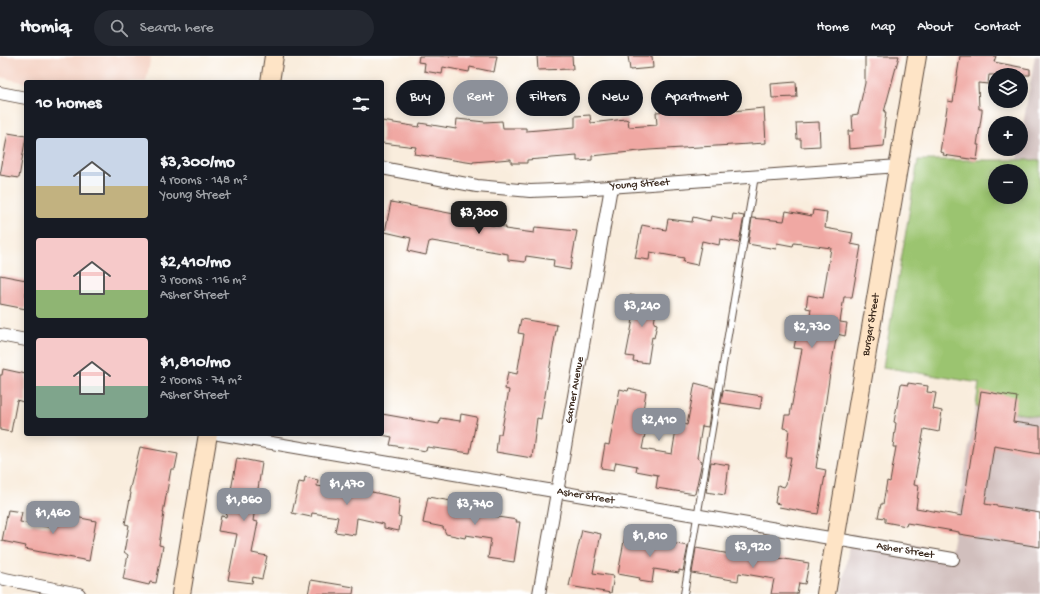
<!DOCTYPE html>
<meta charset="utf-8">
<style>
:root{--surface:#171b24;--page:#242831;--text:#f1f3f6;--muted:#9ea1a6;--line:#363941;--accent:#8c9099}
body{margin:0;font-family:"Gochi Hand",sans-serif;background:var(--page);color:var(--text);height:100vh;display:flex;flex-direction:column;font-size:15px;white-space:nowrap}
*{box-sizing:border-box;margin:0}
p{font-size:13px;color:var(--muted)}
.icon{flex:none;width:22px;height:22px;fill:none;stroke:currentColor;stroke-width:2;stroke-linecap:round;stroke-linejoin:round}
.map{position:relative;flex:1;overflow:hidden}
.panel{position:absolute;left:24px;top:24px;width:360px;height:356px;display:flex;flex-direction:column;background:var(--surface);border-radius:4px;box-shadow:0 2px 10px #0003}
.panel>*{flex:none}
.banner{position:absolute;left:396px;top:24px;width:380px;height:36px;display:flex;gap:8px}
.buttons{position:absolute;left:988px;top:12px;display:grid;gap:8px}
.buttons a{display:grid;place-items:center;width:40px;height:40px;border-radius:50%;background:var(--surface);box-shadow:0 2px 10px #0003;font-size:20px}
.price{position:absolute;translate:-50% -34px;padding:0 9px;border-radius:8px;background:var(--accent);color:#fff;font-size:13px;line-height:26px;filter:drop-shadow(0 1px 2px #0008)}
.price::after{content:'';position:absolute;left:50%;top:24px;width:12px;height:9px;margin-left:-6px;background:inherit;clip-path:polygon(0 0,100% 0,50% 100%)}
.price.on{background:#222;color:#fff}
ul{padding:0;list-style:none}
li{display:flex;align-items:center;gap:12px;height:100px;padding:0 12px}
li span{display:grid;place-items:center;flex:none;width:112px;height:80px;border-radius:4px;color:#555}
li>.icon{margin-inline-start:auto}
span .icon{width:48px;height:48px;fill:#fffc;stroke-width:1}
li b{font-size:17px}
h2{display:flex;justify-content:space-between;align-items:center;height:48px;padding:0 12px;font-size:17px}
.tag{padding:0 14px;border-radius:18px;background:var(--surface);box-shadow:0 2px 10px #0003;font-size:14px;line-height:36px}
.tag.on{background:var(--accent);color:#fff}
header{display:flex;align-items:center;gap:24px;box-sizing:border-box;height:56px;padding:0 20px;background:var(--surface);border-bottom:1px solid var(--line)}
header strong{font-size:19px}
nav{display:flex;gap:22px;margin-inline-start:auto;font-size:14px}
.search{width:280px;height:36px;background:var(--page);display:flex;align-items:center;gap:10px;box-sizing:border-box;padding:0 14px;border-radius:22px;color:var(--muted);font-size:15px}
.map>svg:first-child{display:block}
.built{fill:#f5d2c3}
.industrial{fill:#d1bfbd}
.green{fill:#9bc470;stroke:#6b7747;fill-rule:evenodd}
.building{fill:#f0a8a3}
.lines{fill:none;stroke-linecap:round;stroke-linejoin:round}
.lane-casing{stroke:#58473b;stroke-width:8}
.street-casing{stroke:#58473b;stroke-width:14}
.secondary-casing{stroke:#58473b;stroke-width:20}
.lane{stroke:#fff;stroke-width:6}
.street{stroke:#fff;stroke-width:12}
.secondary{stroke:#fee4c6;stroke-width:18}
.labels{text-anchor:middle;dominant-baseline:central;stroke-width:3.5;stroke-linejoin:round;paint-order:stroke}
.street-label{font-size:11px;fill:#3b2a1e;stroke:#fff}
</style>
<header>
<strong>Homiq</strong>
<div class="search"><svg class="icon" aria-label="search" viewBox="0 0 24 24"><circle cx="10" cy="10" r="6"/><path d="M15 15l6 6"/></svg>Search here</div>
<nav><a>Home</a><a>Map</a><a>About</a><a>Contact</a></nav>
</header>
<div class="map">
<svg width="1040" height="538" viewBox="0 0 1040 538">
<rect width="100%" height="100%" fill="#fff"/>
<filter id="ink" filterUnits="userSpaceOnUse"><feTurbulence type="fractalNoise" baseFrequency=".025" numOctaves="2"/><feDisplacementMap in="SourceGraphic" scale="8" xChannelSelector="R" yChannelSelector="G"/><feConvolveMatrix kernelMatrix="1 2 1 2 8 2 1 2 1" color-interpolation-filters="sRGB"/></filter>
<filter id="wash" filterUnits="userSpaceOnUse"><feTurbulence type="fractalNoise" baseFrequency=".012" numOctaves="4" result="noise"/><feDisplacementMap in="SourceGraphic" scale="16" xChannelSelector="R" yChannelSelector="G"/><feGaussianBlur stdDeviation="0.9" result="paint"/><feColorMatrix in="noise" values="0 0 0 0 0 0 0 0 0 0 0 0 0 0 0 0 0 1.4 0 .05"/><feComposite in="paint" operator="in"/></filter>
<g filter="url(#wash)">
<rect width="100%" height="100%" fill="#f9eddd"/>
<polygon class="built" points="0,0 151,0 146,26 26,27 0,21"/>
<g class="industrial">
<polygon points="1035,0 1040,0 1040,104 1017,104 1019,93 1021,93 1021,80"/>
<polygon points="976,350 1040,361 1040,538 841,538 851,478 951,495"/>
</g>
<path class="green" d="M918,104H1040V361L976,350L979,327L883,311ZM995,115H1021V141H995Z"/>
<g id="blocks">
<g class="building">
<polygon points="419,0 497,0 494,16 470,11 469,16 443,11 442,18 424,15 425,7 418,6"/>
<polygon points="537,0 572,0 573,13 538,14"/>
<polygon points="628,0 652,0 653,12 630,14"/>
<polygon points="865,0 899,0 884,56 886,56 884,72 886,72 884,90 849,93 848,75 853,75 852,59 858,58 865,27"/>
<polygon points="960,0 996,0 994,6 1030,13 1030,19 989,19 988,28 978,27 979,53 982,53 982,56 977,89 979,89 977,104 943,99 944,97 940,96 948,45 953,46"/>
<polygon points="796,26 797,41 772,42 771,28"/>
<polygon points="693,50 693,53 732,51 732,55 764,52 766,87 649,94 592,100 592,104 577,105 577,100 527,104 527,107 511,107 511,103 473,106 473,107 414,98 416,91 382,87 382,65 419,71 420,67 456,73 457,63 485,66 502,65 503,72 526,72 526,75 575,71 575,60 590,59 591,67 625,63 628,64 629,71 657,69 656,56 668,55 668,52"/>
<polygon points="819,66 820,90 801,91 801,83 797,83 796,67"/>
<polygon points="8,77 26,80 19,122 0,119"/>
<polygon points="391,146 491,165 490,169 506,171 505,173 534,177 535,171 577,175 570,214 553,211 554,204 526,200 525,206 508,204 508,198 432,185 429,186 426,199 408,195 411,182 385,176"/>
<polygon points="813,154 827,156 825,172 853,177 851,188 861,190 852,241 844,241 840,266 847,267 845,280 837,278 830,317 816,412 826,414 818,458 779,451 780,448 775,447 778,429 784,431 786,428 791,401 786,401 789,373 783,372 785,359 790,359 802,293 794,292 797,276 807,278 811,253 806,252 808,239 823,242 831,192 794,187 793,190 777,187 776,193 748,188 752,162 784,165 786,155 812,160"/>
<polygon points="733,158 744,160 739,187 720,183 719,189 702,185 697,209 683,206 684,202 650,196 649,204 635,202 642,169 666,174 668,163 692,166 693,161 710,165 711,160 732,164"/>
<polygon points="0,219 26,224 26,253 0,248"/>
<polygon points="630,239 658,244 654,267 657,268 654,282 652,281 648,307 633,305 634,301 626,300 635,253 628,252"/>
<polygon points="521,263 557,269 541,363 537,362 532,402 496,396 498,378 501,378 509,334 505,333 508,316 517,318 524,278 518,277"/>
<polygon points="3,313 26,318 26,347 17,344 11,376 0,374 0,319 2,319"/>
<polygon points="695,327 714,332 708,371 702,370 697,402 702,405 695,438 656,432 658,419 636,415 637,410 616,406 614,414 601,412 605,388 609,389 620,333 628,335 629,332 646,336 640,372 646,373 642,393 672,398 677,367 687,369"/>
<polygon points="908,327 928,330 927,336 936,337 933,353 942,355 939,376 924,373 914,429 919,430 916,452 962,460 981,335 1017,341 1013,366 1040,370 1040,398 994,390 985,448 1040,457 1040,491 959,478 959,476 907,467 906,470 885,466 885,462 878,461 881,448 883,448 887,425 890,426 896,391 893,391 896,367 894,366 901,328 908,329"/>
<polygon points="723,334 762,340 760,353 721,347"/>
<polygon points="382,358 439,368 440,362 460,365 461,358 477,361 470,397 427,391 426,395 390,389 392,381 382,379"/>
<polygon points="140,391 178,398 175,413 171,413 163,457 164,457 159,489 163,490 156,527 150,526 149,529 123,523 128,499 124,496 129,469 125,468 131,437 129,436"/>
<polygon points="237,402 262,407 253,465 258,466 252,497 267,500 262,523 253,521 252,527 228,524 237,478 218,475 221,460 226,461"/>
<polygon points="711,406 729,409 725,439 706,436"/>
<polygon points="305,421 318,424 317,430 343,434 344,430 400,442 398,460 401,461 399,475 384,472 384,468 357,462 355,479 335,476 338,461 312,457 311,461 292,457 299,426 304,427"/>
<polygon points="428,441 480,450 478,458 517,464 516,466 520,466 514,506 488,502 491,483 466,479 465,482 446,478 443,471 423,467"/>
<polygon points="8,454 22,456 20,466 50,471 53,455 70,458 70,460 96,465 89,505 25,493 26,490 2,485"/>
<polygon points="582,474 601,478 593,517 614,520 611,537 569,530"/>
<polygon points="625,479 688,490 683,515 679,514 679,517 654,513 652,527 639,525 640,522 618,518"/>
<polygon points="696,492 759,503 760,497 772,498 772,501 809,507 805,528 799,527 797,538 771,538 774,523 739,517 738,525 692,517"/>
<polygon points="311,524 354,531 353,538 308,538"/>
</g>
</g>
</g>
<g filter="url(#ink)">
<use href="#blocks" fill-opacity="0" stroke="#58473b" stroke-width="1"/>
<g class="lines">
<defs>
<polyline id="lane" points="684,538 755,120"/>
<g id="street">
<polyline points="0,37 26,42"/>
<path id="s1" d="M382,112L477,130L530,135L581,133L899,110"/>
<polyline points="0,279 26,284"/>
<path id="s2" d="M219,378L953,503"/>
<polyline points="0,522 79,538"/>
<path id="s3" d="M539,538L611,131"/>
</g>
<g id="secondary">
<polyline points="270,26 274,0"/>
<polyline points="181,538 208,378"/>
<path id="s4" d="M826,538L917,0"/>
</g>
</defs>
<use href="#lane" class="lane-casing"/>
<use href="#street" class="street-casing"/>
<use href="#secondary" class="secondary-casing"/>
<use href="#lane" class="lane"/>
<use href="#street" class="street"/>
<use href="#secondary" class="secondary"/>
</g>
</g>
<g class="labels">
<g class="street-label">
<text stroke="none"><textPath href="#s1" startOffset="260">Young Street</textPath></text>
<text stroke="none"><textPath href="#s4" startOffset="273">Burgar Street</textPath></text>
<text stroke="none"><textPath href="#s3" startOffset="207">Garner Avenue</textPath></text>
<text stroke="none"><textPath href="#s2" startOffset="372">Asher Street</textPath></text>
<text stroke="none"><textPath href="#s2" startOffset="696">Asher Street</textPath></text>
</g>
</g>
</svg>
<div class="buttons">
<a><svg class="icon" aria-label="layers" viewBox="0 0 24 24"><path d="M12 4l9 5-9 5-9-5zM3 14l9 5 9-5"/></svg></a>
<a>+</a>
<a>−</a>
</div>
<b class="price on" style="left:479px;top:179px">$3,300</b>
<b class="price" style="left:642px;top:272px">$3,240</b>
<b class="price" style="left:812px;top:293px">$2,730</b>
<b class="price" style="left:659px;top:386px">$2,410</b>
<b class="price" style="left:347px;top:450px">$1,470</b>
<b class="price" style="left:244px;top:466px">$1,860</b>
<b class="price" style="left:475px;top:470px">$3,740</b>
<b class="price" style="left:53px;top:479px">$1,460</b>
<b class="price" style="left:650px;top:502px">$1,810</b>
<b class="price" style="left:753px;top:513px">$3,920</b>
<div class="banner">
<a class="tag">Buy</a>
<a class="tag on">Rent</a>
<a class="tag">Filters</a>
<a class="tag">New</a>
<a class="tag">Apartment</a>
</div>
<section class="panel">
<h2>10 homes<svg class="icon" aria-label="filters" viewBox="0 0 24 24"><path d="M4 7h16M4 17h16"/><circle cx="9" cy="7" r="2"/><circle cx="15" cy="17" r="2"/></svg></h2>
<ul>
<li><span style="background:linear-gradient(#c9d6e8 60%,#c2b280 0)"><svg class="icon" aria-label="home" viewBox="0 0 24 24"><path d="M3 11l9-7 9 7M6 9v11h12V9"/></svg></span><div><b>$3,300/mo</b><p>4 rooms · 148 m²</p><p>Young Street</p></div></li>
<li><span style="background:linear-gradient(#f6c9c9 65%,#8fb573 0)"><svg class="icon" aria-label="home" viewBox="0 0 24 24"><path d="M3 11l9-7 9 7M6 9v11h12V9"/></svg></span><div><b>$2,410/mo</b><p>3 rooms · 116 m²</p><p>Asher Street</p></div></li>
<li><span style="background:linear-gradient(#f6c9c9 60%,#7fa58c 0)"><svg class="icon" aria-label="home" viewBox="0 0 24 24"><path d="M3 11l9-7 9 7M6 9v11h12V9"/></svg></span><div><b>$1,810/mo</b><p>2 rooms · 74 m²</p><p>Asher Street</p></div></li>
</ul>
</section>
</div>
